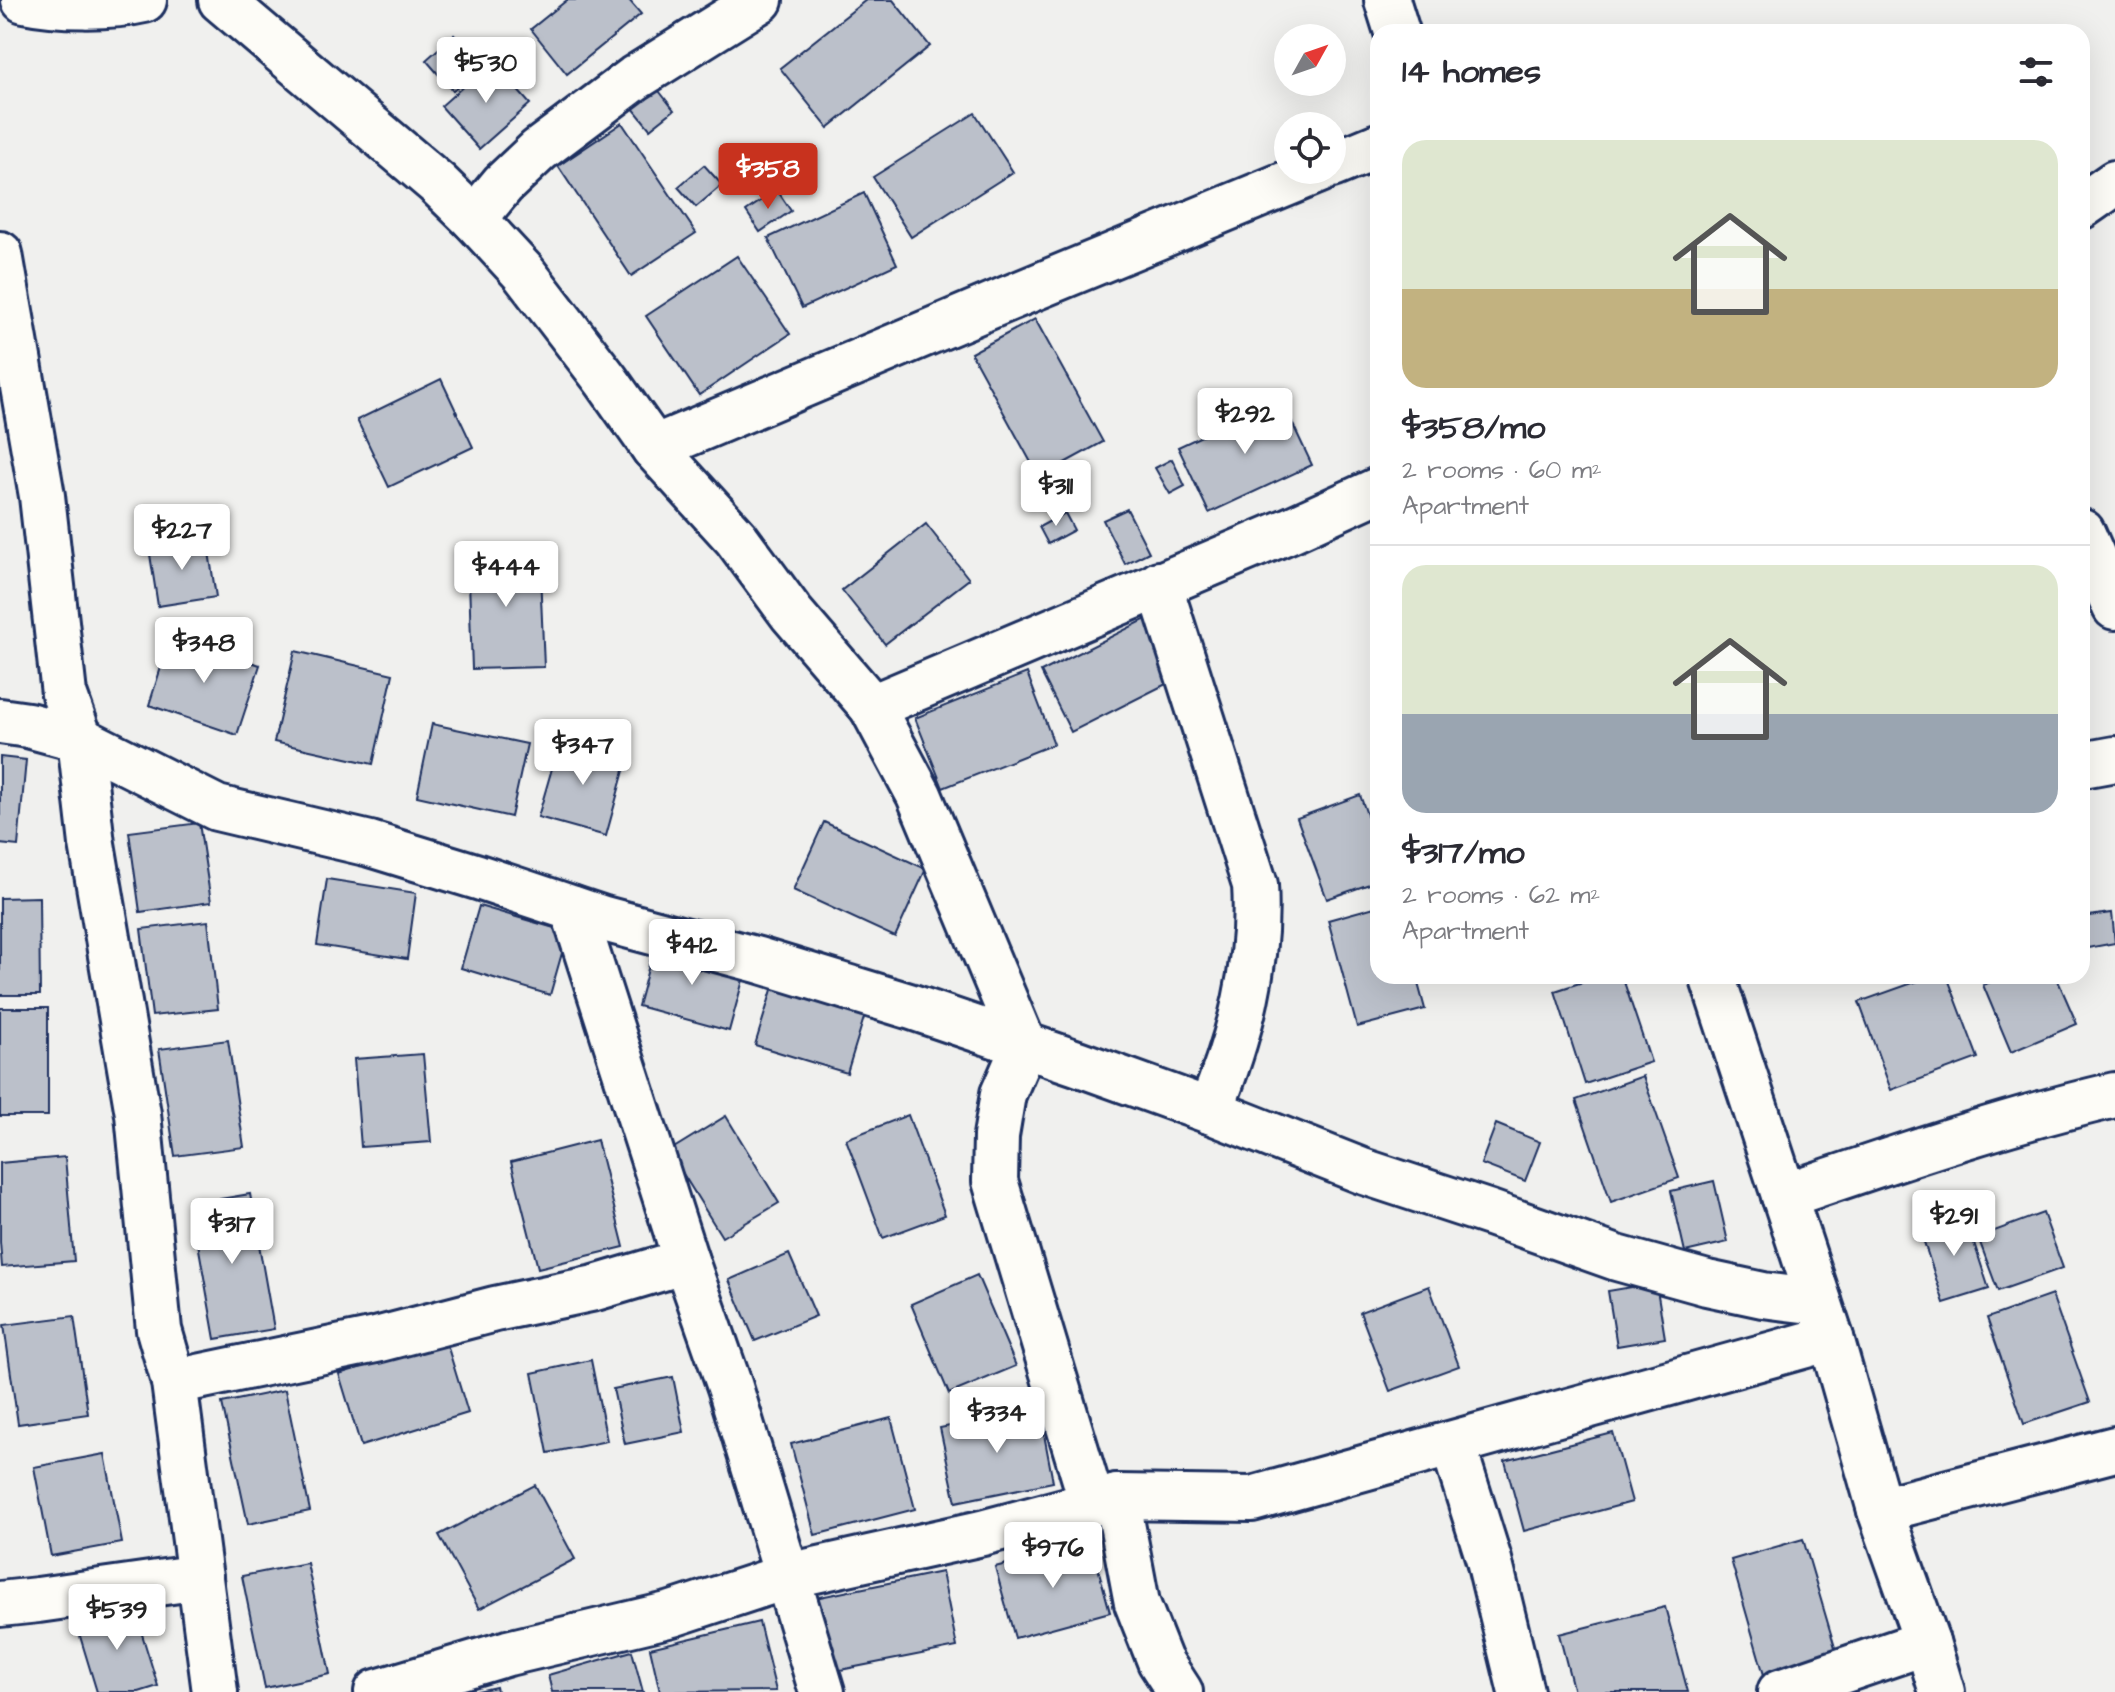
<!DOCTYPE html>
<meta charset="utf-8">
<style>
:root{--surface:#fff;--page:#f2f2f3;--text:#2b2b33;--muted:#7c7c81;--line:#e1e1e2;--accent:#c8321e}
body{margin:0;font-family:"Architects Daughter",sans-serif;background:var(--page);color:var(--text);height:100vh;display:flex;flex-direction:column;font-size:30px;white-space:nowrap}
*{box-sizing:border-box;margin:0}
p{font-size:26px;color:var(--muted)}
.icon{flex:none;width:44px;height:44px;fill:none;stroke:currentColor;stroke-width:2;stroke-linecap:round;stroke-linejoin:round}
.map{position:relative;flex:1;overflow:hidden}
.panel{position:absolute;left:1370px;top:24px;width:720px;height:960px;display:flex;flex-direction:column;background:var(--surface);border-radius:24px;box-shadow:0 8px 32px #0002}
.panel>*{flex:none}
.needle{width:52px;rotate:50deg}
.controls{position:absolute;left:1274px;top:24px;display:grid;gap:16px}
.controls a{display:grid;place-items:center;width:72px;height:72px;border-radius:50%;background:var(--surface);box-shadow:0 8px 32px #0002;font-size:40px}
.price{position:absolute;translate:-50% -68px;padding:0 18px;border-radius:8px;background:#fff;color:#222;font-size:26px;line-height:52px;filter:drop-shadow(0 2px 4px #0008)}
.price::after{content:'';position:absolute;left:50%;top:48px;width:24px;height:18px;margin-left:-12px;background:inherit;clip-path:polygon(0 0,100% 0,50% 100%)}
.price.selected{background:var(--accent);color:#fff}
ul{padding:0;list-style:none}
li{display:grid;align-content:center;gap:16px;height:424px;padding:0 32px}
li+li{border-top:2px solid var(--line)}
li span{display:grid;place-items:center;height:248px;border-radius:24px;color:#555}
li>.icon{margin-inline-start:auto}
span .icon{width:144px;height:144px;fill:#fffc;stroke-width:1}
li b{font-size:34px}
h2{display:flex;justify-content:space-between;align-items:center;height:96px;padding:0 32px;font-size:34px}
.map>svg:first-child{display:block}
.building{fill:#bbc0ca;stroke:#1b2f5e;stroke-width:2}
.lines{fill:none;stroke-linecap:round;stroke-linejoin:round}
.street-casing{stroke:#1b2f5e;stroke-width:50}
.primary-casing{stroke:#1b2f5e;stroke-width:50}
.street{stroke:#fdfcf7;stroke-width:44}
.primary{stroke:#fdfcf7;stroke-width:44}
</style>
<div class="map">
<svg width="2115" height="1692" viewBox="0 0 2115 1692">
<rect width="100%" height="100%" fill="#f0f0ee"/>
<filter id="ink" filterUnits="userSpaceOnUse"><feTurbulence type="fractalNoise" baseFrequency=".0125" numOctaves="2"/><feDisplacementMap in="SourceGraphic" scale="16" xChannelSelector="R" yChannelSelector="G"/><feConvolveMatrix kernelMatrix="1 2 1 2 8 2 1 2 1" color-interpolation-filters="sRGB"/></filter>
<g filter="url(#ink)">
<g class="building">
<polygon points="567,0 629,0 641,14 567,74 531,29"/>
<polygon points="866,0 893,0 930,46 828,128 780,68"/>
<polygon points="454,35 482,66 453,91 426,60"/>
<polygon points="492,61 530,104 479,149 441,106"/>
<polygon points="656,87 674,110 650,129 632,107"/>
<polygon points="975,113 1013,172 911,237 873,177"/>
<polygon points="622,123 696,233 631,276 558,166"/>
<polygon points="704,165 722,185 696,207 678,187"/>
<polygon points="777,190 791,211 760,232 746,211"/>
<polygon points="864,193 897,264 802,308 768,238"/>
<polygon points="737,256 790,334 699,395 646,316"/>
<polygon points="1035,319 1103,442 1039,477 971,353"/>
<polygon points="441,379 473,447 389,487 357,420"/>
<polygon points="1281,399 1312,465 1209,513 1178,447"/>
<polygon points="1172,459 1185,486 1170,494 1155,468"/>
<polygon points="1127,509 1149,552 1125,564 1103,520"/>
<polygon points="1065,513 1074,530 1048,544 1039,527"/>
<polygon points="926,524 969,579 885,644 842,590"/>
<polygon points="207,539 216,597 158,606 149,548"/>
<polygon points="539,549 544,667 472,669 468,551"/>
<polygon points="1154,615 1184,675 1071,732 1041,672"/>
<polygon points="171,636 260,665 237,735 149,705"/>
<polygon points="295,651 393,674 373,764 274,742"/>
<polygon points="1027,673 1054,744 943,788 915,718"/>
<polygon points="432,724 527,744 511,817 417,796"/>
<polygon points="561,737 628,756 606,836 538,817"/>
<polygon points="0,757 26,760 18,846 0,844"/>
<polygon points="1360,795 1378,846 1378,881 1327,899 1297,818"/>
<polygon points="824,822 926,869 895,937 793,890"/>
<polygon points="199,823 211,902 140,912 129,832"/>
<polygon points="327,879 416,893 407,959 317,945"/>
<polygon points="39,897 40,995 0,995 0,898"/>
<polygon points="479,906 568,932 550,995 461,968"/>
<polygon points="1378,906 1378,976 1416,976 1425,1009 1357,1027 1328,920"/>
<polygon points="2112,913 2115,943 2082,949 2082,917"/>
<polygon points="208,921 218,1009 152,1016 141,929"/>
<polygon points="655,943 746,969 729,1031 638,1006"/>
<polygon points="1601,976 1622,976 1651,1062 1585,1084 1555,991"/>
<polygon points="1932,976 1947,976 1978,1058 1891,1090 1859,1002"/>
<polygon points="2005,976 2056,976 2077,1024 2011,1052 1983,985"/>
<polygon points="775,980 867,1008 847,1073 755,1045"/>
<rect x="0" y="1008" width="48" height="108"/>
<polygon points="228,1040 244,1147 175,1156 159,1049"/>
<polygon points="423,1054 431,1142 361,1147 354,1059"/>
<polygon points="1643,1076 1679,1178 1611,1202 1576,1100"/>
<polygon points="908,1115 945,1215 883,1238 846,1139"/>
<polygon points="726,1116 779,1203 722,1237 669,1151"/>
<polygon points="1496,1124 1540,1142 1525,1181 1481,1164"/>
<polygon points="597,1140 624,1247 538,1268 511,1162"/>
<polygon points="65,1157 74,1261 2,1267 0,1242 0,1163"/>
<polygon points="1714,1181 1728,1242 1685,1252 1671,1191"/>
<polygon points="250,1194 274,1329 215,1339 191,1204"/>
<polygon points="1964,1212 1989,1289 1944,1303 1919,1227"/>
<polygon points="2043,1213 2063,1268 1998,1291 1978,1237"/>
<polygon points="789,1254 816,1316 755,1341 729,1280"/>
<polygon points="977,1275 1016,1366 949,1394 911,1304"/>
<polygon points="1656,1283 1665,1338 1617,1346 1608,1291"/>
<polygon points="1429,1286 1459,1366 1390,1391 1360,1312"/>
<polygon points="2052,1295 2090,1402 2024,1424 1987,1318"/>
<polygon points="74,1316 88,1414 18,1424 4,1325"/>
<polygon points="446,1341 468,1413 361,1446 339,1374"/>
<polygon points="591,1360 607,1441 548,1453 532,1373"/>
<polygon points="673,1377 684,1432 625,1444 613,1389"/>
<polygon points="285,1390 310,1511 248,1524 222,1403"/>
<polygon points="1039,1408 1053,1482 956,1502 940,1428"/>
<polygon points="891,1418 915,1509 815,1535 791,1444"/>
<polygon points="1613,1433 1632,1502 1524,1531 1505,1461"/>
<polygon points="105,1454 122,1543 51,1556 34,1467"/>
<polygon points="535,1485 575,1559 479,1609 439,1535"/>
<polygon points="1803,1539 1839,1661 1766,1682 1731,1560"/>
<polygon points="1091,1542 1110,1612 1015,1638 995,1567"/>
<polygon points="307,1563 330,1674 265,1688 242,1576"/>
<polygon points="942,1572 957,1647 830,1672 815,1598"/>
<polygon points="133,1605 158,1686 139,1692 97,1692 76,1623"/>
<polygon points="1665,1607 1688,1692 1574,1692 1559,1634"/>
<polygon points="759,1622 776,1691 660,1692 650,1648"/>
<polygon points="632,1651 643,1692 552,1692 548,1675"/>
<polygon points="496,1687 497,1692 473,1692"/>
</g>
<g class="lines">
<defs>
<g id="street">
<path d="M24,0C57,7 110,8 144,0"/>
<polyline points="221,0 437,183 474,219 523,272 606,380 654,448 736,538 792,614 872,707 1288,531 1378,490"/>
<polyline points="1332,165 1378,146"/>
<polyline points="2082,206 2115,183"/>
<polyline points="474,219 503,184 539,150 635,78 760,0"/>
<polyline points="0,254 42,496 64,694 80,739 92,844 138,1114 159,1330 174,1382 215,1692"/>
<polyline points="654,448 1007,299 1320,170"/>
<polyline points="2082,532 2115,607"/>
<path d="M1159,584L1255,885C1260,963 1239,1039 1210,1111"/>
<polyline points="872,707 919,795 1024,1046 1003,1094 996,1136 995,1181 1092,1503"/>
<polyline points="0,721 28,725 80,739 217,808 370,844 478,877 604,919 758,960 912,1007 1077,1063 1210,1111 1362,1171 1490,1213 1617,1258 1707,1283 1763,1295 1819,1302"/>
<polyline points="2082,765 2115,759"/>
<polyline points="573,909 686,1261 730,1387 822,1692"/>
<path d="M1784,1196C1893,1159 2003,1121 2115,1095"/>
<polyline points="174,1382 376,1340 495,1309 595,1288 686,1261"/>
<polyline points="1453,1445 1489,1560 1521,1692"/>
<polyline points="1117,1497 1137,1603 1160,1661 1180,1692"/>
<polyline points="1880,1510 2115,1449"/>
<polyline points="0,1604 38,1600 200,1577"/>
<polyline points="377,1692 508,1653 672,1614 788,1576 982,1533 1117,1497 1252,1499 1831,1338"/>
<polyline points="1780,1692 1927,1642"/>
</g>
<g id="primary">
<polyline points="1387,0 1397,32"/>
<polyline points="1712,976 1831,1338 1880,1510 1927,1642 1942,1692"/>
</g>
</defs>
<use href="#street" class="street-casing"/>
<use href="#primary" class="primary-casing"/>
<use href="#street" class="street"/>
<use href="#primary" class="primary"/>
</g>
</g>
</svg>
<div class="controls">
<a><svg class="needle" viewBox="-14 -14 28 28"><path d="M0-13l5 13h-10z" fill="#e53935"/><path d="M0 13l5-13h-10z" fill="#7c7c81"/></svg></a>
<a><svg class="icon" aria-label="locate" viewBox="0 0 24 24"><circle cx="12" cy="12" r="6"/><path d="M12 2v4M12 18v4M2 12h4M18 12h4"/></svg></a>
</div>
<b class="price" style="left:486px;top:105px">$530</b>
<b class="price selected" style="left:768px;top:211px">$358</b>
<b class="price" style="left:1245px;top:456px">$292</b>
<b class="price" style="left:1056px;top:528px">$311</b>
<b class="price" style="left:182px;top:572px">$227</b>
<b class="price" style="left:506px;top:609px">$444</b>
<b class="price" style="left:204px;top:685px">$348</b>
<b class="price" style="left:583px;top:787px">$347</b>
<b class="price" style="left:692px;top:987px">$412</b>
<b class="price" style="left:1954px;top:1258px">$291</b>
<b class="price" style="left:232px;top:1266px">$317</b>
<b class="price" style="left:997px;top:1455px">$334</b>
<b class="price" style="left:1053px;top:1590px">$976</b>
<b class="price" style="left:117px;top:1652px">$539</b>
<section class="panel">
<h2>14 homes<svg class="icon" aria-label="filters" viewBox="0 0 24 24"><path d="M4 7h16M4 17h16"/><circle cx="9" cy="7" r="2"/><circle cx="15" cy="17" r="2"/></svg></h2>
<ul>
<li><span style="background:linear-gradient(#dfe7d0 60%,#c2b280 0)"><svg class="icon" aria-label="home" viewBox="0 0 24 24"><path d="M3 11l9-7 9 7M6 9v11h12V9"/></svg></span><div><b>$358/mo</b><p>2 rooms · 60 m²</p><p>Apartment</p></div></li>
<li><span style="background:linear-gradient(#dfe7d0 60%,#9aa5b1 0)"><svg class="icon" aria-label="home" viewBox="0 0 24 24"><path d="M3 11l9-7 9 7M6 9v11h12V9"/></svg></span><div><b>$317/mo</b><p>2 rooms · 62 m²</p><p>Apartment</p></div></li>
</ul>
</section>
</div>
